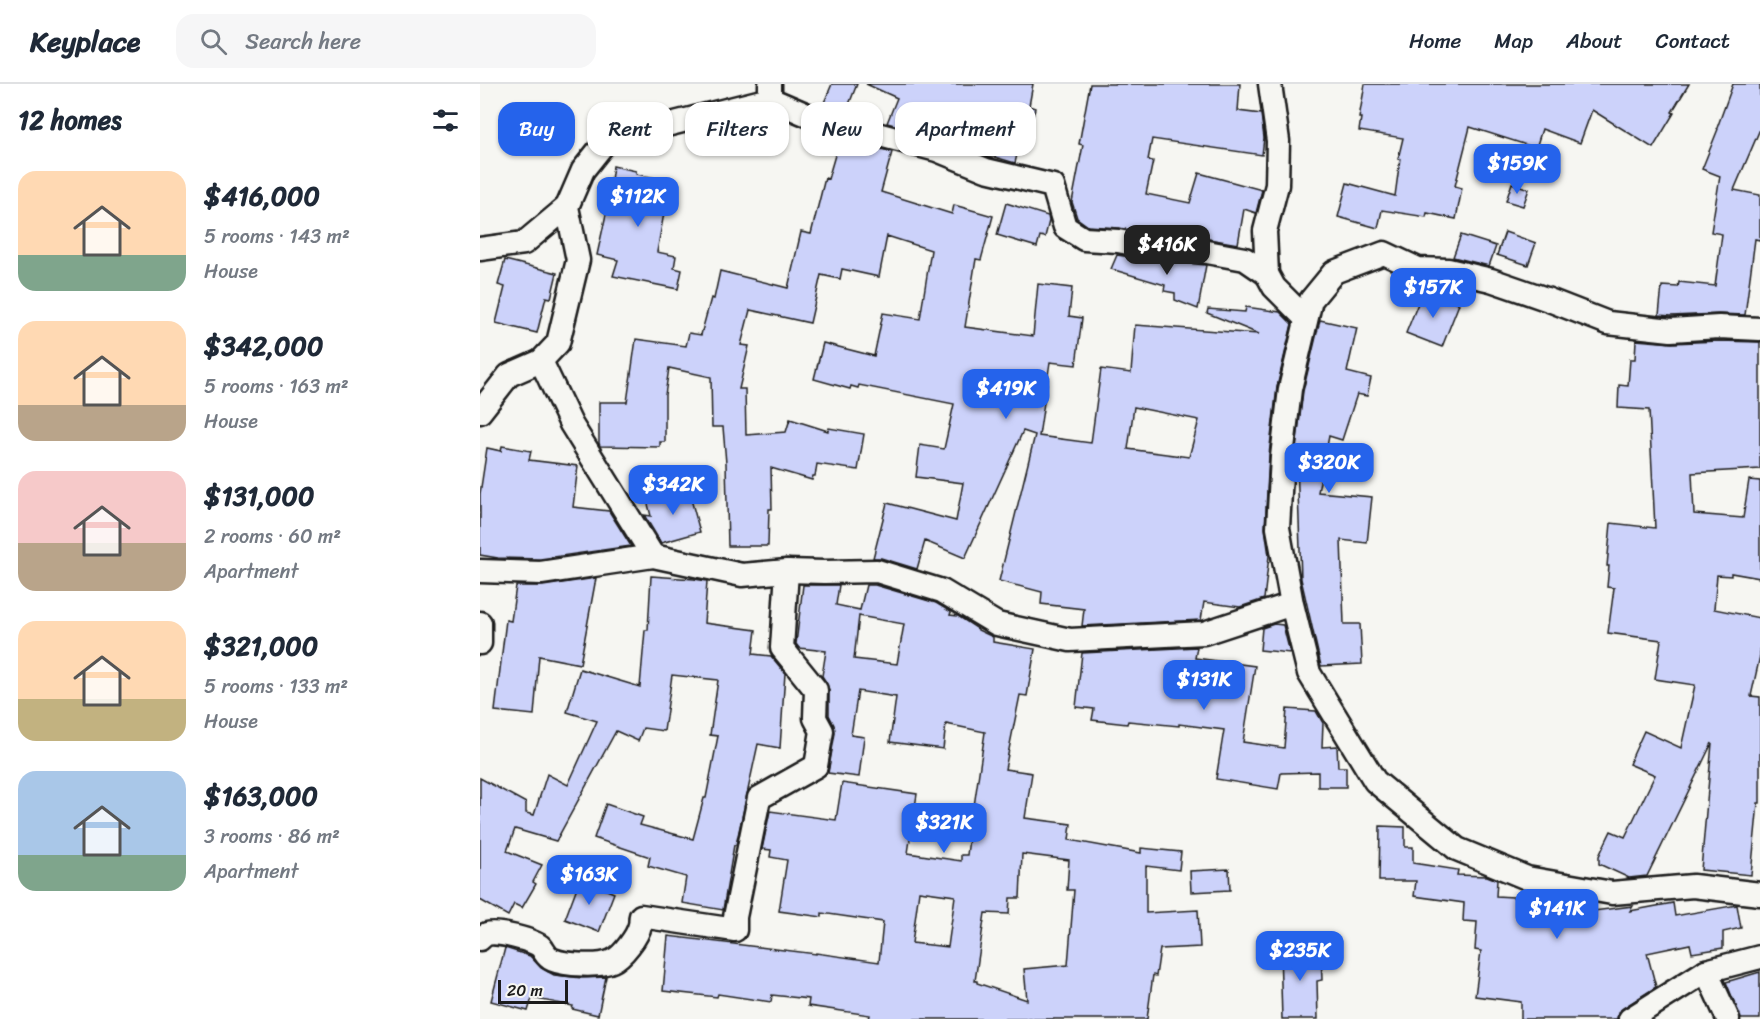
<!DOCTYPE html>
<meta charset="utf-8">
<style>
:root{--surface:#fff;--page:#f6f6f7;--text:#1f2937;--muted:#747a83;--line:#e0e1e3;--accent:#2563eb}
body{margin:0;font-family:Sriracha,sans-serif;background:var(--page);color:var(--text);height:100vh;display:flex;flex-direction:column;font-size:22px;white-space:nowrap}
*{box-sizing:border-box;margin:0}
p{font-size:20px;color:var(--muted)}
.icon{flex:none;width:33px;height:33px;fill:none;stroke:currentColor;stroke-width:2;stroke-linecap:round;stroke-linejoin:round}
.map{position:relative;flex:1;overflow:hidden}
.panel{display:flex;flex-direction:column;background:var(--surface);width:480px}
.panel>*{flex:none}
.top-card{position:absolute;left:18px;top:18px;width:570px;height:54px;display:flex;gap:12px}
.scale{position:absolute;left:18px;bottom:15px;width:70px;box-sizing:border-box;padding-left:6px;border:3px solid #1c1c1c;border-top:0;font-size:16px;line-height:21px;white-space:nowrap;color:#1c1c1c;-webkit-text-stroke:4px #f6f6f2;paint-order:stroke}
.price{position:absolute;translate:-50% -51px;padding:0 14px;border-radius:12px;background:var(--accent);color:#fff;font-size:20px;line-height:39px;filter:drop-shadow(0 2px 3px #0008)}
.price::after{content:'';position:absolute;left:50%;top:36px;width:18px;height:14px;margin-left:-9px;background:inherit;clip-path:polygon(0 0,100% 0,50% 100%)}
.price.selected{background:#222;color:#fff}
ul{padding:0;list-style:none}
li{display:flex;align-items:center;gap:18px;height:150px;padding:0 18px}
li span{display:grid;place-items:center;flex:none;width:168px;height:120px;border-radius:18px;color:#555}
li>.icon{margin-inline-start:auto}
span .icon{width:72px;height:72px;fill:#fffc;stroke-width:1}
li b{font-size:26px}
h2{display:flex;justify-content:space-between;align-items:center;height:72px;padding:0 18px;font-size:26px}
.chip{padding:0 21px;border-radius:18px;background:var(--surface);box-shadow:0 2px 4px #0004;font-size:21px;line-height:54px}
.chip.selected{background:var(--accent);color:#fff}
header{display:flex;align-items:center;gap:36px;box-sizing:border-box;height:84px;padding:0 30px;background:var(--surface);border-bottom:2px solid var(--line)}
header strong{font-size:28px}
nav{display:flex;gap:33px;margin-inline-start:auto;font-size:21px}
.search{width:420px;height:54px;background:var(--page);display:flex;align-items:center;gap:15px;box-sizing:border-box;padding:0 21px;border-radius:18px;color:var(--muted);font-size:22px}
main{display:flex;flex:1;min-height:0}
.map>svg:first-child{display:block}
.building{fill:#ccd2fa;stroke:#1c1c1c;stroke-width:1.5;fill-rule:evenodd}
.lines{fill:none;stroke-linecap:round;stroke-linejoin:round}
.street-casing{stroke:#1c1c1c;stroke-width:27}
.street{stroke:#f6f6f2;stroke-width:22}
</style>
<header>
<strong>Keyplace</strong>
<div class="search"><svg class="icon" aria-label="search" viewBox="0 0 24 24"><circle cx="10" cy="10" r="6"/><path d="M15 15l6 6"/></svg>Search here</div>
<nav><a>Home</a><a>Map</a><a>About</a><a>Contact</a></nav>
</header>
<main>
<section class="panel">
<h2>12 homes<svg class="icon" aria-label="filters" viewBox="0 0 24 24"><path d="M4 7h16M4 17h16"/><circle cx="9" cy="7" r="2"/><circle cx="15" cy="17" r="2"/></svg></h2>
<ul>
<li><span style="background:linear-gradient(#ffd9b3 70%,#7fa58c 0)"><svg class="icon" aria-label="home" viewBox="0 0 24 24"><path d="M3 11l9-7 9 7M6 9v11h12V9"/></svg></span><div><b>$416,000</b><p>5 rooms · 143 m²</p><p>House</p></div></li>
<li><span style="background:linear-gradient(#ffd9b3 70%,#b9a48a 0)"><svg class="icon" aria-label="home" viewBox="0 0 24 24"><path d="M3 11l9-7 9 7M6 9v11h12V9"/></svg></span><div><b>$342,000</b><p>5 rooms · 163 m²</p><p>House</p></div></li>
<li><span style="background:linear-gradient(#f6c9c9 60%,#b9a48a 0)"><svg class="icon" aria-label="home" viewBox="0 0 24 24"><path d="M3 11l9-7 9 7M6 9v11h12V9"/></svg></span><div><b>$131,000</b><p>2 rooms · 60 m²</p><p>Apartment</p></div></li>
<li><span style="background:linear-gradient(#ffd9b3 65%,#c2b280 0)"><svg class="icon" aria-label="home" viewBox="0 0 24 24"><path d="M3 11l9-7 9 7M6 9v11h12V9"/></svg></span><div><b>$321,000</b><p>5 rooms · 133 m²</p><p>House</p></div></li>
<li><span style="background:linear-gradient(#a9c7e8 70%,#7fa58c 0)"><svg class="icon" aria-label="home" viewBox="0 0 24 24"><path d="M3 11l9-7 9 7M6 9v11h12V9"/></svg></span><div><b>$163,000</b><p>3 rooms · 86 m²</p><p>Apartment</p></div></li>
</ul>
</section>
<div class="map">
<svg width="1280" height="935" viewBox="0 0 1280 935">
<rect width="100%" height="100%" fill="#f6f6f2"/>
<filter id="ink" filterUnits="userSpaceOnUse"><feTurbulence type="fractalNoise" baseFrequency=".0167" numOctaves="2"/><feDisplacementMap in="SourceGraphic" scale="12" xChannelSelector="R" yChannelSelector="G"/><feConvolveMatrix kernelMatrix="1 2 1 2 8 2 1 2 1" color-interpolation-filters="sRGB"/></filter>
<g filter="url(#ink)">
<g class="building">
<polygon points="352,0 377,0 366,28 343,21"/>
<polygon points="386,0 553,0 549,22 555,24 546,63 539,62 535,79 501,69 504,55 453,38 448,50 407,39 417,14"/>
<polygon points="610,0 760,0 758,27 781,30 784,54 782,71 672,55 668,76 673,77 666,110 710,119 719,89 782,106 776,129 764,125 758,160 717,153 666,149 639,144 608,142 597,134 592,118 603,61 599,60"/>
<polygon points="885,0 1209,0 1192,28 1194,29 1173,64 1112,26 1100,59 1062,45 1056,64 990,43 975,102 982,104 976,135 947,129 946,133 902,126 898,144 858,133 867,99 915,112 920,75 918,75 923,54 879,47 881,34 879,34"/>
<polygon points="1253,0 1280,0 1280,45 1254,106 1280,111 1280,156 1275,155 1265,231 1238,230 1191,232 1179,231 1182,202 1198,203 1199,198 1235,202 1242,150 1231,148 1240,92 1222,85 1238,45 1237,44"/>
<path d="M360,54L412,68L401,108L472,130L474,121L513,132L501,176L496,175L485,243L553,252L558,200L592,204L589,232L602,234L596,281L570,278L559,352L611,359L621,285L651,289L655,241L779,250L727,229L728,225L765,228L766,223L800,228L812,240L797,303L789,371L785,444L789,472L784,515L760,523L724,518L721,536L602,542L604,525L561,520L562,508L519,497L555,351L543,347L485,474L445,457L437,485L401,474H393L407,419L476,437L483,399L436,393L440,361L464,365L474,320L379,301L378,304L371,302L370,305L334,295L343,259L394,272L403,229L440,235L451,166L407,152L399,193L362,185L360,195L341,191L330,239L270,226L261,261L269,262L259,305H265L266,351L306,348L310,335L348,347L349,344L384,350L378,386L337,380L335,392H333L332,396L291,384L292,425H289L288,462H248L246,379L243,343H232L231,293L189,284L185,311V358H180V363L120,362L119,359V318H147L156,255L206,262L209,249L221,251L231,214L234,215L240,187L308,204L321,148L331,150L345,94L348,95ZM654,323L719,336L709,373L648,365Z"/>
<polygon points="133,82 156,87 156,90 196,98 190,130 184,129 177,168 196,172 194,184 202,186 198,205 133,192 138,176 117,171 129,117 122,116 126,95 131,96"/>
<polygon points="1032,99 1049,105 1043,122 1026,117"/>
<polygon points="526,119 568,132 569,137 565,153 560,152 557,163 517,151"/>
<polygon points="1025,148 1056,159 1048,181 1017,171"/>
<polygon points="981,151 1016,162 1009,182 973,173"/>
<polygon points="637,171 663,175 726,181 718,225 695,216 695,209 684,207 685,201 631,185"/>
<polygon points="25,176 77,189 71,214 66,213 57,249 16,239 25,203 18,201"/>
<polygon points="943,207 979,220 962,263 926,249"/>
<polygon points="840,236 877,244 867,288 891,294 887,312 877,310 862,356 849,352 838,408 892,413 887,459 861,456 864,540 880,540 882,580 841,582 821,495 817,377 815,377 815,374 823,307"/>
<polygon points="1156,256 1192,259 1239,257 1280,258 1280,385 1212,389 1214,430 1263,434 1269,396 1280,397 1280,494 1251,489 1251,492 1237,491 1234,525 1280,534 1280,572 1271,612 1280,613 1280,719 1278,719 1271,791 1221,786 1232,659 1167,792 1149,794 1119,780 1119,772 1131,747 1145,753 1175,691 1149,680 1164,647 1201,664 1215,601 1175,595 1181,556 1128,549 1134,504 1127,503 1129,482 1127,482 1131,439 1175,444 1169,326 1138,324 1139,301 1148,302 1150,275 1155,275"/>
<polygon points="22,362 51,367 49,376 98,382 93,423 129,427 151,462 60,475 18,474 0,471 0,410 7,364 21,367"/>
<polygon points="208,404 220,448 181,459 164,431 171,432 167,416"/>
<polygon points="171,492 214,495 227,497 224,539 276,546 273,570 291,572 305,589 300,664 278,660 256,761 254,761 243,826 202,819 206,793 168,782 170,773 114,754 126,720 163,733 160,741 213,755 224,714 226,714 238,652 230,651 238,596 192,591 184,647 163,644 158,657 136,647 76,757 35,745 27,767 62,781 53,798 56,800 42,824 34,820 28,832 0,816 0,694 46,719 46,729 54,731 67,690 88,701 117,637 87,628 100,585 160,603 165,546 168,546"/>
<polygon points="116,494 100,580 59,572 54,631 15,627 26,536 31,537 36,502 63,502"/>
<path d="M323,501H359L356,521L380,526L386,501H395L456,519L471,528L470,531L478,532L498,545V546L513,553V558L555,565L547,612L540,611L525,685L552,689L545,734L591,740L589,756L661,769V764L701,768L699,786L666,782V829L718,826L720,863L680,865L676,892L673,891L667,935H389L390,931L328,922L329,915L292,911L291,918L238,910L237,913L183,907L188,852L336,870V869L399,878L403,838L342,829V833L299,827L307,776L290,773L291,766L282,765L290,727L356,736L362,699L437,710L428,769L481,777V771H487L493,722H494L505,648L466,640L463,665L410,658L416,613L378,607L371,651L384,653L379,693L348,689L355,649L354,641L349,631V606L346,598L342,592L346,567L319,564L316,560ZM379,532L424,540L417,580L374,575ZM542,770L589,776L587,806H594L588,881L544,885L547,916L497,899V897H495L505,829L529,830L530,814H540ZM439,807L475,812L468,863L432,859Z"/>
<polygon points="794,540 803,541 810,569 780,566 782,544"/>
<polygon points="717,563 715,574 775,582 763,658 804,664 807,625 836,627 843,639 842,663 857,662 858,683 866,683 866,703 838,703 838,688 801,689 798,705 736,695 744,646 699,640 699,642 648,637 647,640 612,636 614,625 596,623 602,569"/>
<polygon points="900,742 925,743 925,763 933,763 933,779 978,786 977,791 1007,792 1017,796 1016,812 1051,814 1052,808 1091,815 1090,830 1153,822 1150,827 1193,819 1195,832 1257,821 1261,844 1243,848 1243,864 1212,869 1210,860 1167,869 1176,903 1143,924 1138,928 1137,935 1041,935 1041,918 995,912 1001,867 995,866 997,838 983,837 984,819 934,812 936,797 899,797"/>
<polygon points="749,785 750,806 711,808 710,787"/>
<polygon points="100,795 134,809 119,848 85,835"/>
<polygon points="836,862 837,868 841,868 842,896 837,897 838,935 802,935 800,865"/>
<polygon points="25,864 50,872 61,884 74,891 102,894 126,893 118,931 92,925 93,922 52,914 48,927 11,917"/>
<polygon points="1280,888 1280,935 1261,935 1246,898"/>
</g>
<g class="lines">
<defs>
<g id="street">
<polyline points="790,0 798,57 797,101 785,147 787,190 794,203 826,235"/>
<polyline points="290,15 332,33 457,66 506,86 573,102 585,143 604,155 638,157 664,162 716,166 765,175 787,190"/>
<polyline points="0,165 44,159 87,123"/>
<polyline points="1280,245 1239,243 1191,246 1128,239 1069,216 1011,196 968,186 938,185 904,169 854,188 831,216 810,305 802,373 798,444 812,520 829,589 895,697 977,765 1047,794 1132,809 1213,802 1280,810"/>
<polyline points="61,277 91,340 173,472"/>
<polyline points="0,328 29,291 61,277 78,259 98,176 87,123 103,86 127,56 290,15 290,1"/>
<polyline points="0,487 61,489 173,472 262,491 307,487 344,488 397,487 462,507 517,540 590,556 724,549 812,520"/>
<polyline points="0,539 0,559"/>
<path d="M0,855C3,852 4,851 7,850C17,847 54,856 61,863C65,868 66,873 73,876C85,881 120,883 132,877C142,873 158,852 160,841C161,838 160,835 161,832L255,846V833L279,714L336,682L342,647L335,634L336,606L302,564L307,487"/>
<polyline points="1226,887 1248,935"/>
<polyline points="1150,935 1226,887 1280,873"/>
</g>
</defs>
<use href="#street" class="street-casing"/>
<use href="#street" class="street"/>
</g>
</g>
</svg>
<div class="scale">20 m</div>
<b class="price" style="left:1037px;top:111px">$159K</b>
<b class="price" style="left:158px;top:144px">$112K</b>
<b class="price selected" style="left:687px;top:192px">$416K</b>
<b class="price" style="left:953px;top:235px">$157K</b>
<b class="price" style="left:526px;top:336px">$419K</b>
<b class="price" style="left:849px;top:410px">$320K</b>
<b class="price" style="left:193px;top:432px">$342K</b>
<b class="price" style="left:724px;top:627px">$131K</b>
<b class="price" style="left:464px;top:770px">$321K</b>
<b class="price" style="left:109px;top:822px">$163K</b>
<b class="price" style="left:1077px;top:856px">$141K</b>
<b class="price" style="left:820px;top:898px">$235K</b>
<div class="top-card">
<a class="chip selected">Buy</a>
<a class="chip">Rent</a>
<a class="chip">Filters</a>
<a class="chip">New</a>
<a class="chip">Apartment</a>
</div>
</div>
</main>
